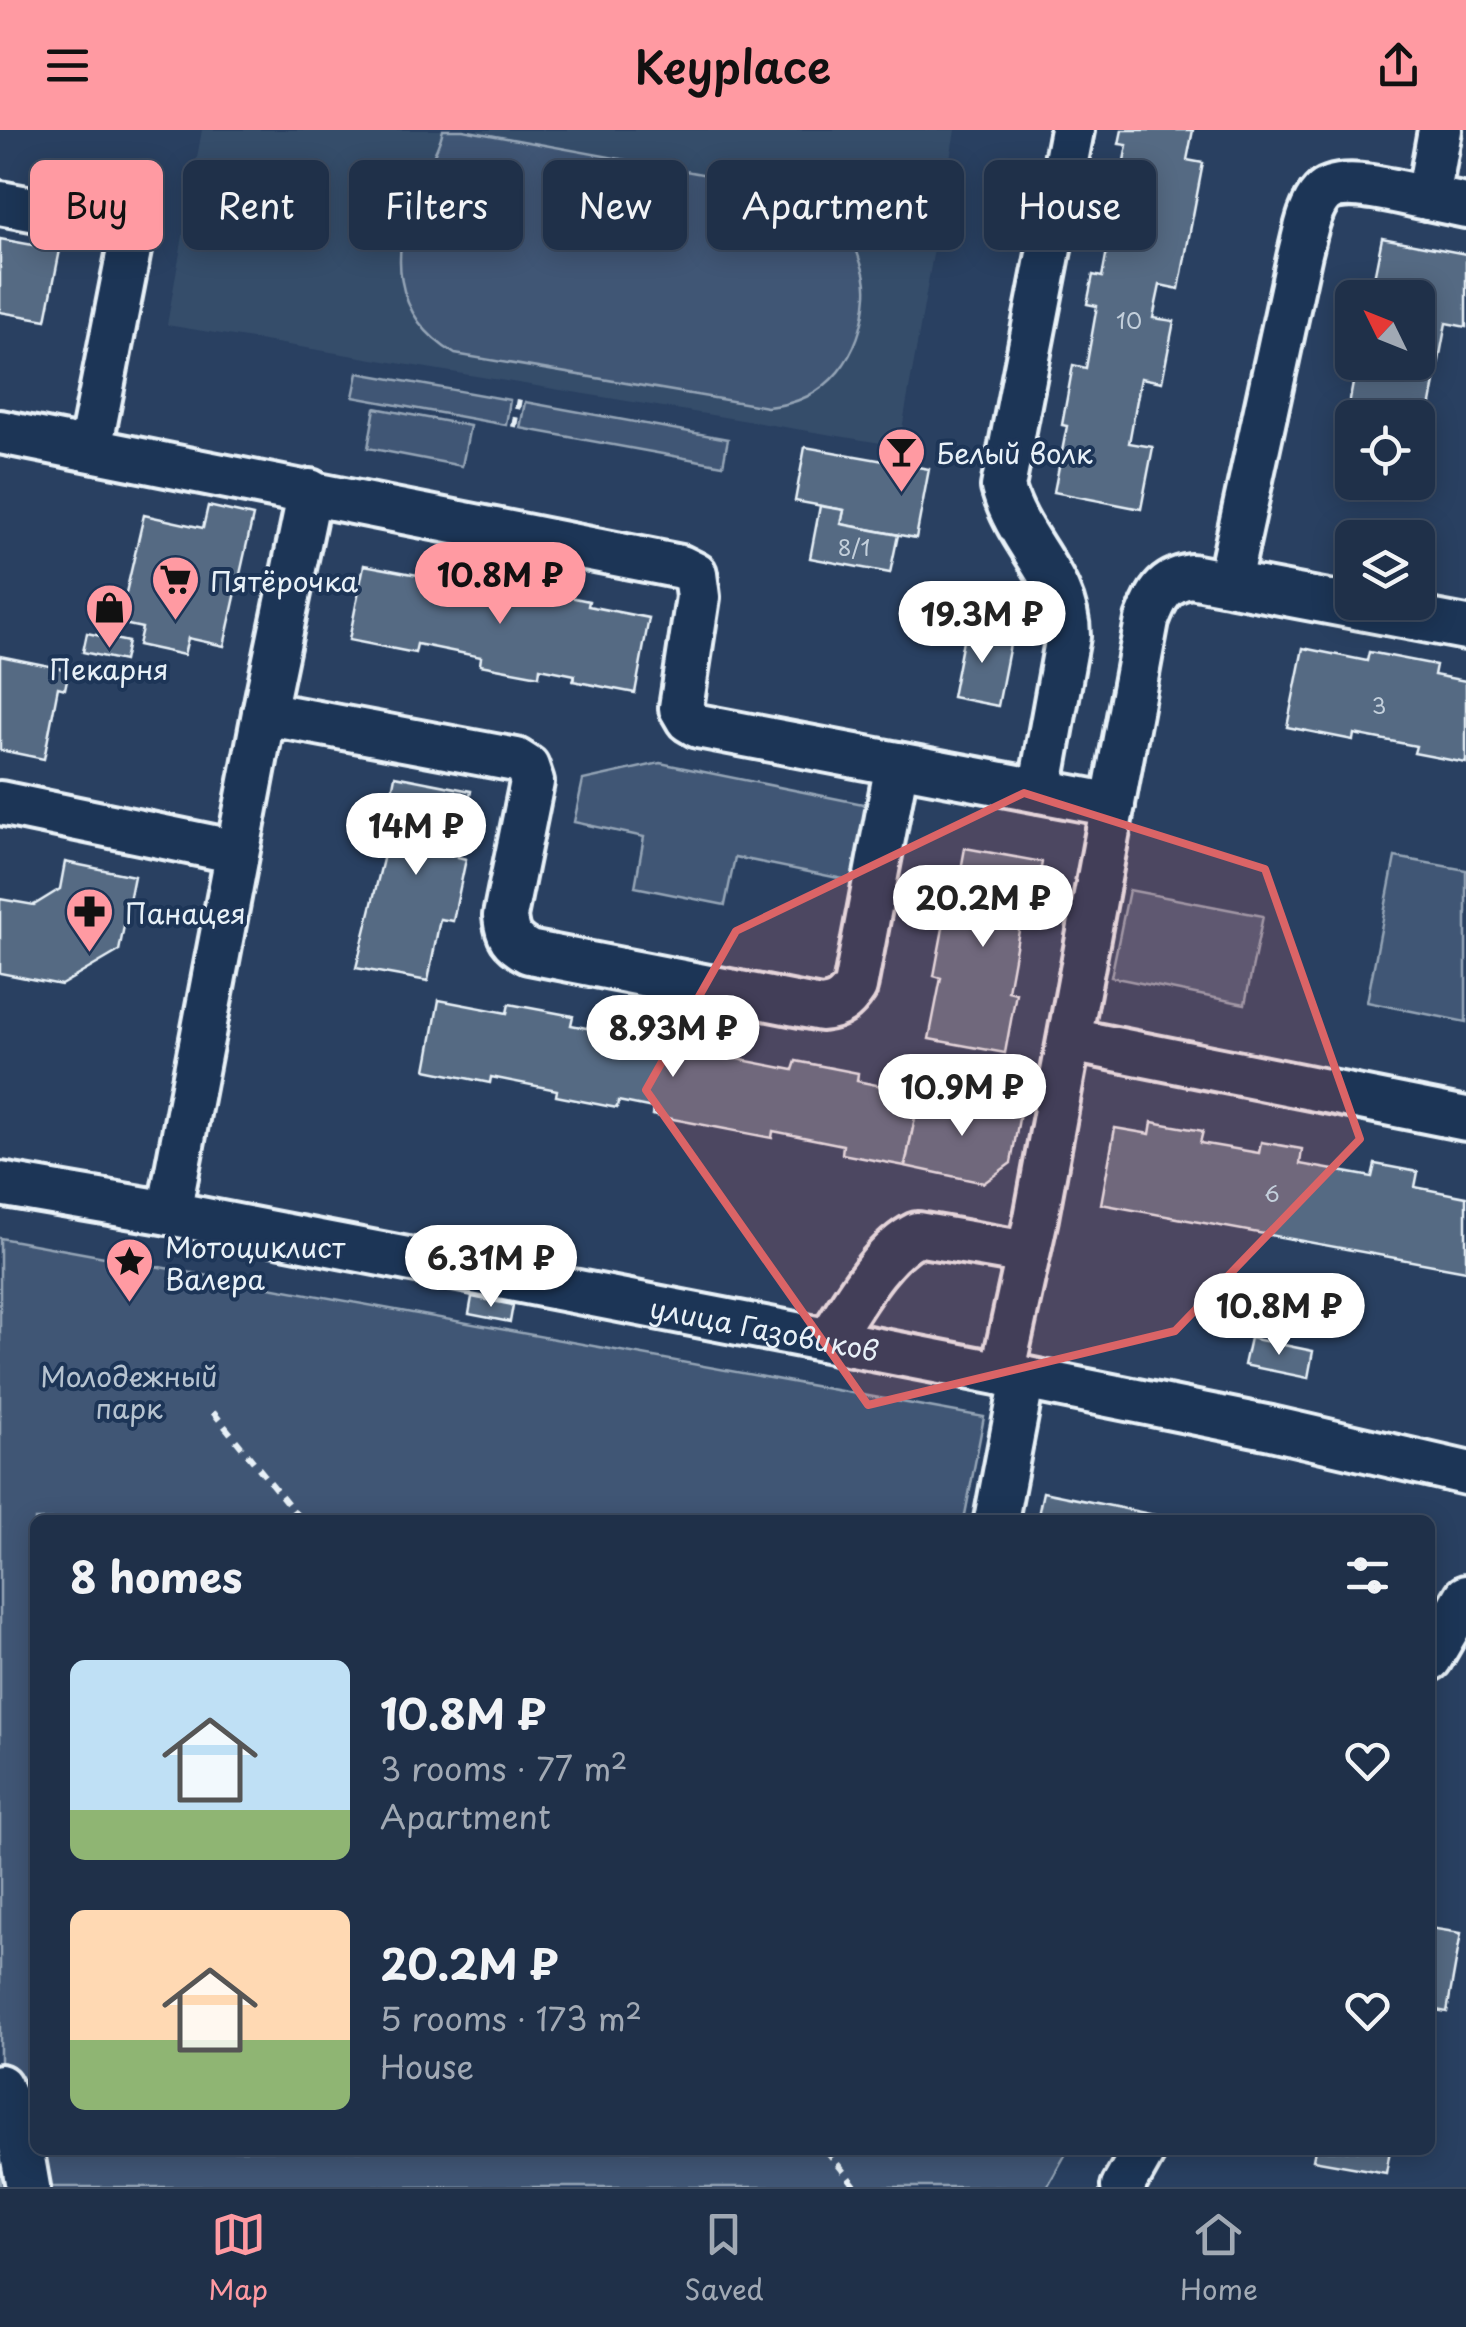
<!DOCTYPE html>
<meta charset="utf-8">
<style>
:root{--surface:#1f3049;--page:#273850;--text:#f1f3f6;--muted:#a1a9b4;--line:#3c4b61;--accent:#ff9aa2}
body{margin:0;font-family:"Playpen Sans",sans-serif;background:var(--page);color:var(--text);height:100vh;display:flex;flex-direction:column;font-size:38px;white-space:nowrap}
*{box-sizing:border-box;margin:0}
p{font-size:32px;color:var(--muted)}
.icon{flex:none;width:55px;height:55px;fill:none;stroke:currentColor;stroke-width:2;stroke-linecap:round;stroke-linejoin:round}
.map{position:relative;flex:1;overflow:hidden}
.side{position:absolute;left:30px;top:1385px;width:1405px;height:640px;display:flex;flex-direction:column;background:var(--surface);border-radius:15px;box-shadow:0 5px 25px #0003,0 0 0 2px var(--line)}
.side>*{flex:none}
.banner{position:absolute;left:30px;top:30px;width:1408px;height:90px;display:flex;gap:20px}
.needle{width:65px;rotate:313deg}
.controls{position:absolute;left:1335px;top:150px;display:grid;gap:20px}
.controls a{display:grid;place-items:center;width:100px;height:100px;border-radius:15px;background:var(--surface);box-shadow:0 5px 25px #0003,0 0 0 2px var(--line);font-size:50px}
.price{position:absolute;translate:-50% -85px;padding:0 22px;border-radius:35px;background:#fff;color:#222;font-size:32px;line-height:65px;filter:drop-shadow(0 2px 5px #0008)}
.price::after{content:'';position:absolute;left:50%;top:60px;width:30px;height:22px;margin-left:-15px;background:inherit;clip-path:polygon(0 0,100% 0,50% 100%)}
.price.active{background:var(--accent);color:#111}
ul{padding:0;list-style:none}
li{display:flex;align-items:center;gap:30px;height:250px;padding:0 40px}
li span{display:grid;place-items:center;flex:none;width:280px;height:200px;border-radius:15px;color:#555}
li>.icon{margin-inline-start:auto}
span .icon{width:120px;height:120px;fill:#fffc;stroke-width:1}
li b{font-size:42px}
h2{display:flex;justify-content:space-between;align-items:center;height:120px;padding:0 40px;font-size:42px}
.tag{padding:0 35px;border-radius:15px;background:var(--surface);box-shadow:0 5px 25px #0003,0 0 0 2px var(--line);font-size:35px;line-height:90px}
.tag.active{background:var(--accent);color:#111}
header{display:flex;justify-content:space-between;align-items:center;height:130px;padding:0 40px;background:var(--accent);color:#111;font-size:45px;font-weight:600}
.tab-bar{display:flex;justify-content:space-around;align-items:center;height:140px;border-top:2px solid var(--line);background:var(--surface);font-size:28px;color:var(--muted)}
.tab-bar a{display:grid;justify-items:center;gap:5px}
.tab-bar .active{color:var(--accent)}
.map>svg:first-child{display:block}
.built{fill:#364d6b}
.green{fill:#415774;stroke:#94a4b6;stroke-width:2.5}
.building{fill:#556a83;stroke:#e8f1f8;stroke-width:2.5}
.lines{fill:none;stroke-linecap:round;stroke-linejoin:round}
.minor-casing{stroke:#e8f1f8;stroke-width:50}
.path{stroke:#e8f1f8;stroke-width:6;stroke-dasharray:10 8;stroke-linecap:butt}
.minor{stroke:#1d3557;stroke-width:42}
.marked{fill:#db6466;fill-opacity:0.2;stroke:#db6466;stroke-width:8;stroke-linejoin:round}
.labels{text-anchor:middle;dominant-baseline:central;stroke-width:8;stroke-linejoin:round;paint-order:stroke}
.number-label{font-size:22px;fill:#c3cfdb}
.poi-label{font-size:28px;fill:#e8f1f8;stroke:#1d3557;text-anchor:start}
.street-label{font-size:28px;fill:#e8f1f8;stroke:#1d3557}
.park-label{font-size:28px;fill:#b6c3d0;stroke:#1d3557}
</style>
<header><svg class="icon" aria-label="menu" viewBox="0 0 24 24"><path d="M4 6h16M4 12h16M4 18h16"/></svg>Keyplace<svg class="icon" aria-label="share" viewBox="0 0 24 24"><path d="M12 15V3M7 8l5-5 5 5M5 13v7h14v-7"/></svg></header>
<div class="map">
<svg width="1466" height="2057" viewBox="0 0 1466 2057">
<rect width="100%" height="100%" fill="#294061"/>
<filter id="ink" filterUnits="userSpaceOnUse"><feTurbulence type="fractalNoise" baseFrequency=".01" numOctaves="2"/><feDisplacementMap in="SourceGraphic" scale="20" xChannelSelector="R" yChannelSelector="G"/><feConvolveMatrix kernelMatrix="1 2 1 2 8 2 1 2 1" color-interpolation-filters="sRGB"/></filter>
<g filter="url(#ink)">
<polygon class="built" points="202,0 955,0 899,316 167,195"/>
<g class="green">
<path d="M443,0H463L859,73C858,82 853,94 853,104C855,125 868,141 866,165C862,225 829,272 767,277L455,224C391,186 389,121 418,57C427,37 438,22 443,0Z"/>
<polygon points="358,243 510,270 506,295 353,267"/>
<polygon points="525,272 728,309 723,335 520,298"/>
<polygon points="375,278 470,296 462,336 368,318"/>
<polygon points="660,633 868,675 853,751 735,727 725,775 635,757 644,707 574,692 583,650"/>
<polygon points="1395,727 1466,740 1466,892 1367,872"/>
<polygon points="1129,760 1263,786 1245,874 1111,847"/>
<polygon points="0,1108 984,1287 964,1390 35,1390 35,2020 1068,2020 1047,2057 0,2057"/>
</g>
<g class="building">
<polygon points="1122,0 1193,0 1187,30 1203,33 1179,159 1160,155 1153,188 1174,191 1162,252 1141,248 1129,313 1153,317 1141,379 1054,362 1067,296 1062,295 1073,235 1086,238 1097,176 1087,174 1093,145 1102,147 1127,15 1119,14"/>
<polygon points="1382,108 1466,124 1466,197 1446,193 1420,332 1418,288 1352,288 1352,319 1341,317 1357,232 1418,232 1418,168 1370,168"/>
<polygon points="0,109 60,120 46,190 0,182"/>
<polygon points="805,317 929,339 916,408 841,394 844,380 795,371"/>
<polygon points="208,376 253,386 224,516 188,508 184,525 138,515 142,498 119,493 144,385 203,398"/>
<polygon points="820,376 844,380 841,394 898,405 890,443 810,428"/>
<polygon points="364,435 434,448 435,441 495,453 493,460 554,471 555,464 589,471 588,476 649,488 635,563 573,551 575,545 540,538 539,546 480,535 481,527 417,514 415,523 349,510"/>
<polygon points="966,495 1012,504 998,576 952,567"/>
<polygon points="87,503 128,512 124,531 83,522"/>
<polygon points="1303,518 1367,531 1369,522 1436,535 1434,545 1466,551 1466,633 1414,623 1416,616 1354,604 1353,610 1287,597"/>
<polygon points="0,526 69,540 65,559 58,557 44,629 0,620"/>
<polygon points="395,646 471,661 458,727 466,729 453,791 440,789 428,851 356,838 387,713 382,712"/>
<polygon points="965,718 1042,732 1030,797 1020,795 1008,861 1016,863 1005,923 929,909 941,848 934,846 946,782 953,784"/>
<polygon points="65,732 134,746 119,821 61,855 0,843 0,769 34,775 60,759"/>
<polygon points="439,870 507,883 509,874 573,886 571,895 633,907 634,897 667,903 665,915 793,940 796,931 858,943 857,951 920,964 905,1036 842,1024 843,1015 773,1001 772,1008 652,985 653,978 618,971 617,978 556,966 557,960 491,947 490,953 426,940"/>
<polygon points="920,964 1020,983 1011,1033 984,1053 905,1036"/>
<polygon points="1152,992 1203,1001 1200,1013 1259,1023 1261,1012 1302,1019 1300,1034 1372,1047 1375,1034 1418,1042 1415,1057 1466,1067 1466,1141 1101,1074 1115,998 1150,1004"/>
<polygon points="472,1167 513,1175 510,1192 469,1184"/>
<polygon points="1250,1208 1313,1221 1308,1248 1244,1235"/>
<polygon points="1043,1362 1106,1375 1179,1390 1037,1390"/>
<polygon points="1430,1798 1461,1803 1447,1882 1430,1879"/>
<polygon points="1315,2020 1390,2020 1386,2043 1313,2030"/>
</g>
<g class="lines">
<defs>
<g id="minor">
<polyline points="1440,0 1428,68 1466,76"/>
<polyline points="0,73 106,93 123,101 130,115 90,319"/>
<polyline points="0,302 681,437 695,444 698,467 681,578 688,590 698,596 1113,675"/>
<path d="M310,361L264,583L516,630L527,637L532,652L505,786C507,806 511,812 529,822L821,879C838,877 845,872 855,857L897,634"/>
<path d="M1229,451L1300,123C1305,105 1308,79 1322,64C1340,44 1403,64 1428,68"/>
<path d="M1040,661L1068,506C1068,448 1017,412 1003,357L1072,0"/>
<polyline points="0,673 237,722"/>
<polyline points="1070,910 1466,989"/>
<path id="s1" d="M0,1054L169,1083L1023,1248L1271,1298L1466,1343"/>
<polyline points="169,1083 264,583"/>
<path d="M829,1210C851,1177 880,1122 917,1104L1027,1123"/>
<path d="M1002,1244L1036,1088L1147,490C1156,466 1164,450 1191,446L1466,498"/>
<polyline points="996,1390 1023,1248"/>
<polyline points="1430,1529 1466,1467"/>
<polyline points="0,1956 18,2000 28,2057"/>
<polyline points="1123,2057 1144,2020"/>
</g>
</defs>
<use href="#minor" class="minor-casing"/>
<g class="path">
<polyline points="514,297 520,263"/>
<polyline points="213,1282 301,1390"/>
<polyline points="826,2020 856,2057"/>
</g>
<use href="#minor" class="minor"/>
</g>
</g>
<path class="marked" d="M1024,663L1265,739L1360,1009L1175,1201L868,1275L646,960L736,801Z"/>
<defs>
<symbol id="bar-pin" viewBox="-11 -11 22 30"><path d="M0 17L-7.5 6A9.5 9.5 0 1 1 7.5 6Z" fill="#ff9aa2" stroke="#1d3557"/><path d="M-6-5H6L.8 .8V4.5H3.5V6h-7V4.5H-.8V.8Z" fill="#111"/></symbol>
<symbol id="supermarket-pin" viewBox="-11 -11 22 30"><path d="M0 17L-7.5 6A9.5 9.5 0 1 1 7.5 6Z" fill="#ff9aa2" stroke="#1d3557"/><path d="M-6-5.5h2.5l.6 2H6L4.5 2H-2.5L-4.4-4H-6ZM-1.5 3.2a1.3 1.3 0 1 0 .1 0ZM3 3.2a1.3 1.3 0 1 0 .1 0Z" fill="#111"/></symbol>
<symbol id="shop-pin" viewBox="-11 -11 22 30"><path d="M0 17L-7.5 6A9.5 9.5 0 1 1 7.5 6Z" fill="#ff9aa2" stroke="#1d3557"/><path d="M-5-2.5h2.3a2.7 3.5 0 0 1 5.4 0H5L5.5 6h-11ZM-1.5-2.5h3a1.5 2.3 0 0 0-3 0Z" fill="#111"/></symbol>
<symbol id="pharmacy-pin" viewBox="-11 -11 22 30"><path d="M0 17L-7.5 6A9.5 9.5 0 1 1 7.5 6Z" fill="#ff9aa2" stroke="#1d3557"/><path d="M-2-6h4v4h4v4h-4v4h-4v-4h-4v-4h4Z" fill="#111"/></symbol>
<symbol id="sight-pin" viewBox="-11 -11 22 30"><path d="M0 17L-7.5 6A9.5 9.5 0 1 1 7.5 6Z" fill="#ff9aa2" stroke="#1d3557"/><path d="M0-6L1.8-2.2L6-1.7L2.9 1.2L3.7 5.4L0 3.3L-3.7 5.4L-2.9 1.2L-6-1.7L-1.8-2.2Z" fill="#111"/></symbol>
</defs>
<g fill-rule="evenodd">
<use href="#bar-pin" x="874" y="294" width="55" height="75"/>
<use href="#supermarket-pin" x="148" y="422" width="55" height="75"/>
<use href="#shop-pin" x="82" y="450" width="55" height="75"/>
<use href="#pharmacy-pin" x="62" y="754" width="55" height="75"/>
<use href="#sight-pin" x="102" y="1104" width="55" height="75"/>
</g>
<g class="labels">
<g class="number-label">
<text x="1129" y="189">10</text>
<text x="854" y="416">8/1</text>
<text x="1379" y="574">3</text>
<text x="1272" y="1062">6</text>
</g>
<g class="poi-label">
<text x="936" y="322">Белый волк</text>
<text x="210" y="450">Пятёрочка</text>
<text x="109" y="538" text-anchor="middle">Пекарня</text>
<text x="125" y="782">Панацея</text>
<text x="165" y="1116">Мотоциклист<tspan x="165" dy="32">Валера</tspan></text>
</g>
<g class="street-label">
<text stroke="none"><textPath href="#s1" startOffset="778">улица Газовиков</textPath></text>
</g>
<g class="park-label">
<text x="129" y="1245">Молодежный<tspan x="129" dy="32">парк</tspan></text>
</g>
</g>
</svg>
<div class="controls">
<a><svg class="needle" viewBox="-14 -14 28 28"><path d="M0-13l5 13h-10z" fill="#e53935"/><path d="M0 13l5-13h-10z" fill="#a1a9b4"/></svg></a>
<a><svg class="icon" aria-label="locate" viewBox="0 0 24 24"><circle cx="12" cy="12" r="6"/><path d="M12 2v4M12 18v4M2 12h4M18 12h4"/></svg></a>
<a><svg class="icon" aria-label="layers" viewBox="0 0 24 24"><path d="M12 4l9 5-9 5-9-5zM3 14l9 5 9-5"/></svg></a>
</div>
<b class="price active" style="left:500px;top:497px">10.8M ₽</b>
<b class="price" style="left:982px;top:536px">19.3M ₽</b>
<b class="price" style="left:416px;top:748px">14M ₽</b>
<b class="price" style="left:983px;top:820px">20.2M ₽</b>
<b class="price" style="left:673px;top:950px">8.93M ₽</b>
<b class="price" style="left:962px;top:1009px">10.9M ₽</b>
<b class="price" style="left:491px;top:1180px">6.31M ₽</b>
<b class="price" style="left:1279px;top:1228px">10.8M ₽</b>
<div class="banner">
<a class="tag active">Buy</a>
<a class="tag">Rent</a>
<a class="tag">Filters</a>
<a class="tag">New</a>
<a class="tag">Apartment</a>
<a class="tag">House</a>
</div>
<section class="side">
<h2>8 homes<svg class="icon" aria-label="filters" viewBox="0 0 24 24"><path d="M4 7h16M4 17h16"/><circle cx="9" cy="7" r="2"/><circle cx="15" cy="17" r="2"/></svg></h2>
<ul>
<li><span style="background:linear-gradient(#bfe0f5 75%,#8fb573 0)"><svg class="icon" aria-label="home" viewBox="0 0 24 24"><path d="M3 11l9-7 9 7M6 9v11h12V9"/></svg></span><div><b>10.8M ₽</b><p>3 rooms · 77 m²</p><p>Apartment</p></div><svg class="icon" aria-label="heart" viewBox="0 0 24 24"><path d="M12 20l-8-8c-3-5 5-10 8-4 3-6 11-1 8 4z"/></svg></li>
<li><span style="background:linear-gradient(#ffd9b3 65%,#8fb573 0)"><svg class="icon" aria-label="home" viewBox="0 0 24 24"><path d="M3 11l9-7 9 7M6 9v11h12V9"/></svg></span><div><b>20.2M ₽</b><p>5 rooms · 173 m²</p><p>House</p></div><svg class="icon" aria-label="heart" viewBox="0 0 24 24"><path d="M12 20l-8-8c-3-5 5-10 8-4 3-6 11-1 8 4z"/></svg></li>
</ul>
</section>
</div>
<nav class="tab-bar">
<a class="active"><svg class="icon" aria-label="map" viewBox="0 0 24 24"><path d="M3 6l6-2 6 2 6-2v14l-6 2-6-2-6 2zM9 4v14M15 6v14"/></svg>Map</a>
<a><svg class="icon" aria-label="saved" viewBox="0 0 24 24"><path d="M7 4h10v16l-5-4-5 4z"/></svg>Saved</a>
<a><svg class="icon" aria-label="home" viewBox="0 0 24 24"><path d="M3 11l9-7 9 7M6 9v11h12V9"/></svg>Home</a>
</nav>
